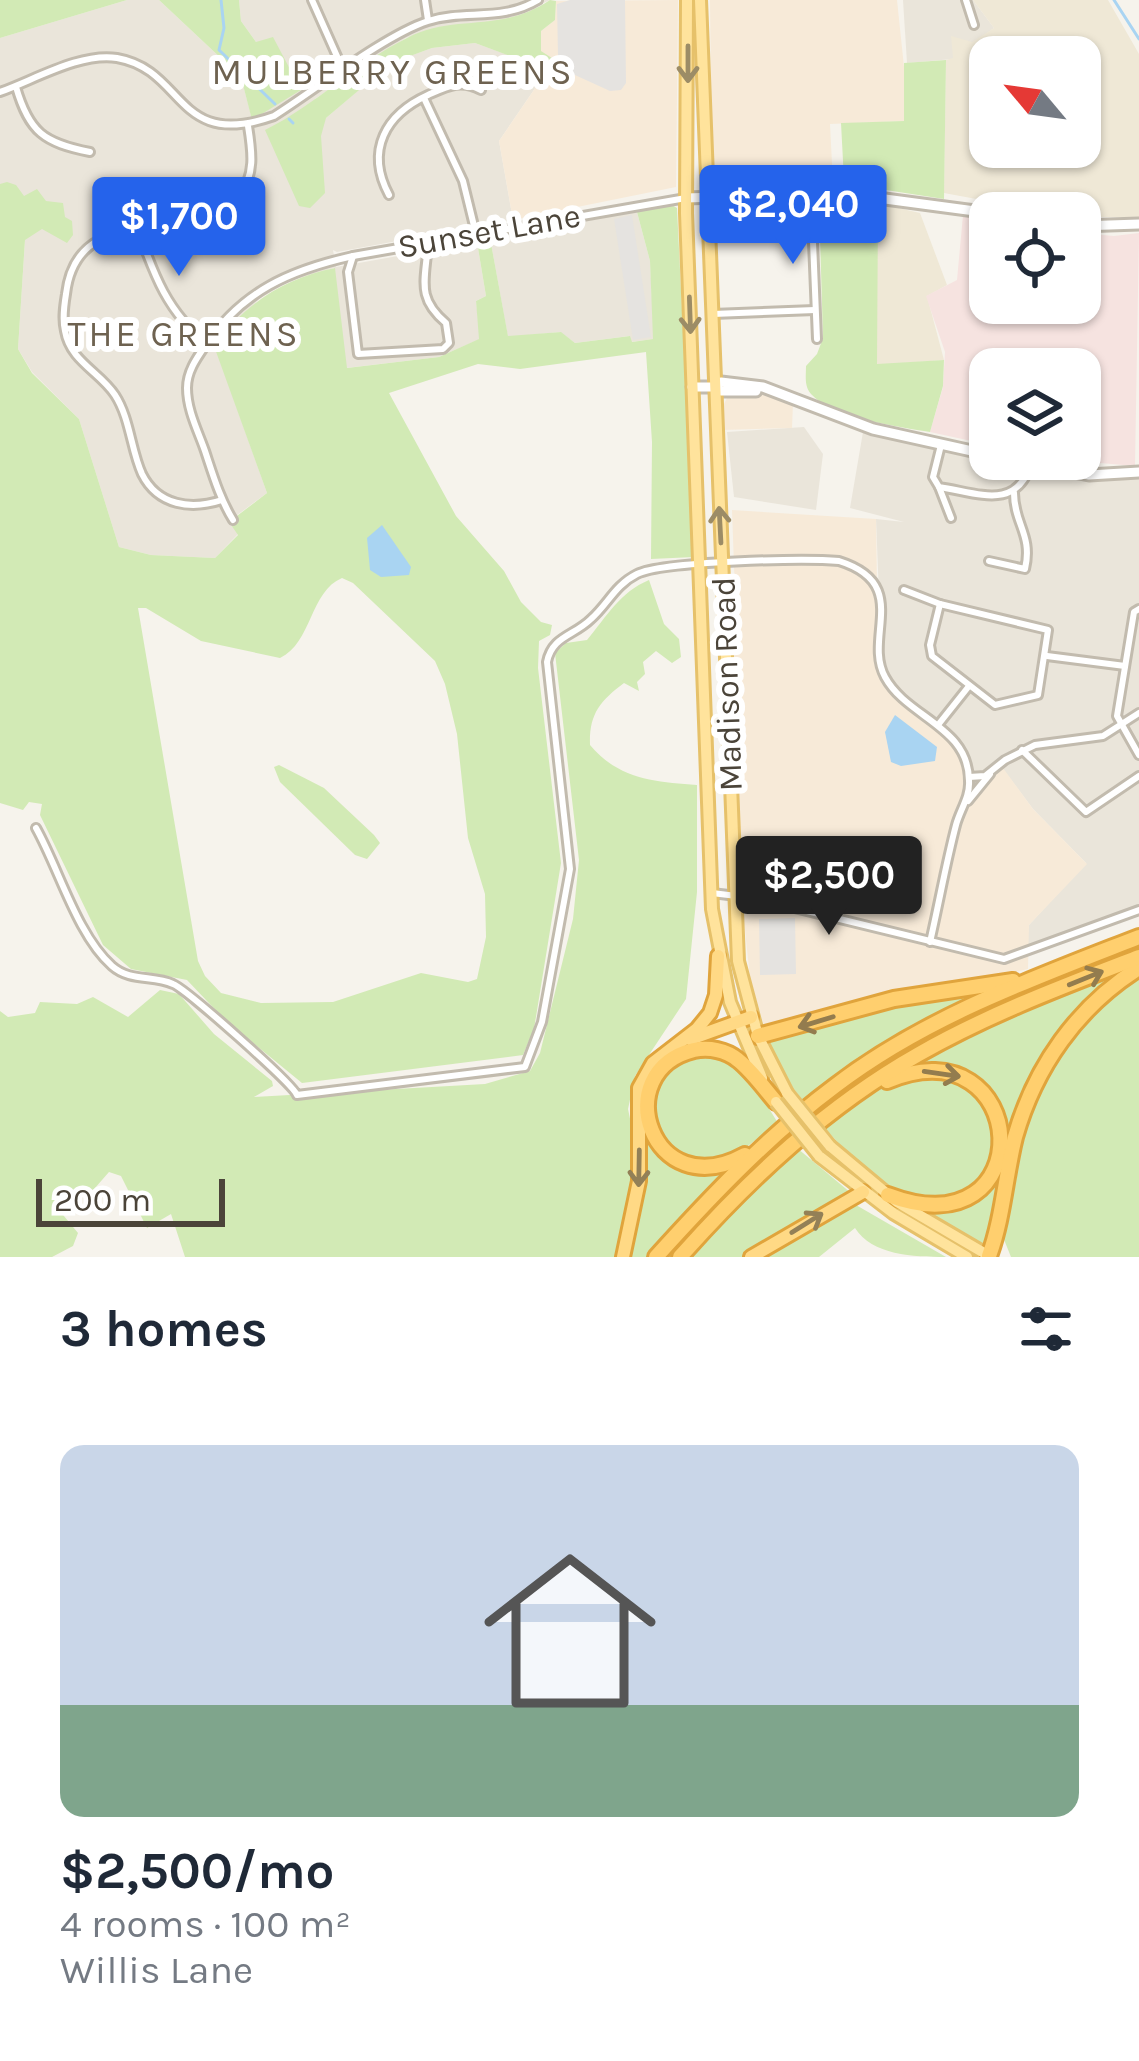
<!DOCTYPE html>
<meta charset="utf-8">
<style>
:root{--surface:#fff;--page:#f6f6f7;--text:#1f2937;--muted:#747a83;--line:#e0e1e3;--accent:#2563eb}
body{margin:0;font-family:Karla,sans-serif;background:var(--page);color:var(--text);height:100vh;display:flex;flex-direction:column;font-size:45px;white-space:nowrap}
*{box-sizing:border-box;margin:0}
p{font-size:39px;color:var(--muted)}
.icon{flex:none;width:66px;height:66px;fill:none;stroke:currentColor;stroke-width:2;stroke-linecap:round;stroke-linejoin:round}
.map{position:relative;height:1257px;overflow:hidden}
.side{display:flex;flex-direction:column;background:var(--surface);flex:1}
.side>*{flex:none}
.needle{width:78px;rotate:299deg}
.controls{position:absolute;left:969px;top:36px;display:grid;gap:24px}
.controls a{display:grid;place-items:center;width:132px;height:132px;border-radius:24px;background:var(--surface);box-shadow:0 3px 9px #0004;font-size:60px}
.scale{position:absolute;left:36px;bottom:30px;width:189px;box-sizing:border-box;padding-left:12px;border:6px solid #4b4439;border-top:0;font-size:33px;line-height:42px;white-space:nowrap;color:#4b4439;-webkit-text-stroke:9px #fff;paint-order:stroke}
.price{position:absolute;translate:-50% -102px;padding:0 27px;border-radius:12px;background:var(--accent);color:#fff;font-size:39px;line-height:78px;filter:drop-shadow(0 3px 6px #0008)}
.price::after{content:'';position:absolute;left:50%;top:72px;width:36px;height:27px;margin-left:-18px;background:inherit;clip-path:polygon(0 0,100% 0,50% 100%)}
.price.current{background:#222;color:#fff}
ul{padding:0;list-style:none}
li{display:grid;align-content:center;gap:24px;height:636px;padding:0 60px}
li+li{border-top:3px solid var(--line)}
li span{display:grid;place-items:center;height:372px;border-radius:24px;color:#555}
li>.icon{margin-inline-start:auto}
span .icon{width:216px;height:216px;fill:#fffc;stroke-width:1}
li b{font-size:51px}
h2{display:flex;justify-content:space-between;align-items:center;height:144px;padding:0 60px;font-size:51px}
.map>svg:first-child{display:block}
.residential{fill:#eae5da}
.commercial{fill:#f7ead8}
.education{fill:#efe8d6;fill-rule:evenodd}
.medical{fill:#f6e3e0}
.green{fill:#d2eab5;fill-rule:evenodd}
.parking{fill:#e5e3e0}
.water{fill:#a9d4f2}
.lines{fill:none;stroke-linecap:round;stroke-linejoin:round}
.stream{stroke:#a9d4f2;stroke-width:3}
.minor-casing{stroke:#c2bbae;stroke-width:12}
.tertiary-casing{stroke:#c2bbae;stroke-width:15}
.primary-casing{stroke:#e6c16a;stroke-width:16}
.trunk-casing{stroke:#e0a43c;stroke-width:18}
.motorway-casing{stroke:#e0a43c;stroke-width:20}
.minor{stroke:#fff;stroke-width:6}
.tertiary{stroke:#fff;stroke-width:9}
.primary{stroke:#ffe39c;stroke-width:10}
.trunk{stroke:#ffd985;stroke-width:12}
.motorway{stroke:#ffcf6e;stroke-width:14}
.primary-bridge-casing{stroke:#e6c16a;stroke-width:16;stroke-linecap:butt}
.primary-bridge{stroke:#ffe39c;stroke-width:10}
.oneway{stroke:#9c8c66}
.oneway2{stroke:#937c4e}
.oneway3{stroke:#938057}
.labels{text-anchor:middle;dominant-baseline:central;stroke-width:12;stroke-linejoin:round;paint-order:stroke}
.street-label{font-size:33px;fill:#4b4439;stroke:#fff}
.neighbourhood-label{font-size:36px;letter-spacing:3px;fill:#6e6250;stroke:#fff}
</style>
<div class="map">
<svg width="1139" height="1257" viewBox="0 0 1139 1257">
<rect width="100%" height="100%" fill="#f6f3ec"/>
<g class="residential">
<polygon points="127,0 159,0 241,77 252,119 256,42 241,21 239,0 550,0 504,22 448,26 406,38 315,99 326,118 390,63 432,48 475,43 535,65 540,81 499,141 513,220 337,252 333,250 336,267 477,242 486,296 476,301 480,339 439,357 346,368 334,268 289,281 259,299 215,346 267,493 229,521 238,534 215,558 151,555 119,547 79,419 32,372 18,349 26,225 0,227 0,38"/>
<polygon points="903,0 973,0 994,28 953,59 907,63"/>
<polygon points="637,212 650,261 654,339 631,342 629,336 575,343 560,332 508,337 490,238"/>
<polygon points="804,427 823,454 816,510 734,497 727,432"/>
<polygon points="863,432 1053,469 1139,471 1139,909 1026,952 1029,925 1086,863 1033,809 1000,765 965,802 882,671 876,519 904,522 850,508"/>
</g>
<g class="commercial">
<polygon points="678,0 676,187 513,220 499,141 540,81 554,79 541,52 541,31 555,20 556,1"/>
<polygon points="710,0 897,0 906,86 904,121 830,124 833,184 829,188 712,190"/>
<polygon points="761,394 793,403 792,428 722,430 721,410 727,398 739,393"/>
<polygon points="732,510 876,519 878,653 890,684 938,725 963,753 969,777 967,800 1000,764 1033,809 1087,864 1029,925 1028,969 767,1029 764,1026 750,978 739,873 728,624 736,622"/>
</g>
<g class="education">
<path d="M973,0H1108L1139,54V217H1080V213H1051L944,193L946,60L953,58L951,36L972,42L994,28ZM990,57H1080V147H990Z"/>
<polygon points="885,205 920,213 947,285 927,296 944,360 877,365 877,215 878,208"/>
</g>
<polygon class="medical" points="963,215 990,219 990,303 1080,303 1080,233 1114,236 1139,233 1135,466 1054,459 1080,459 1080,369 990,369 990,445 930,432 943,387 945,352 926,296 957,280"/>
<g class="green">
<polygon points="0,0 127,0 0,38"/>
<polygon points="159,0 239,0 241,21 256,42 273,37 301,90 252,120 241,77"/>
<path d="M550,0L556,1L555,20L541,31V51L558,62V81H540L534,65L475,43L432,48L391,63L326,118L321,136L325,193L310,208L299,206L265,130C316,105 356,63 407,38C455,13 499,34 550,0Z"/>
<polygon points="946,60 944,199 847,184 844,180 841,123 904,121 904,63"/>
<path d="M7,182L16,185L24,196L37,189L46,201L63,203L65,217L72,221L73,235L67,243L42,229L25,240L18,349L32,373L79,419L119,547L151,555L215,558L238,535L229,522L267,493L214,346C245,304 284,278 335,268L347,368L439,357L479,339L476,301L486,296L477,242L490,238L508,336L561,332L575,343L630,336L632,342L653,339L650,261L637,212L670,204L677,208L694,557L651,559L652,442L646,352L520,369L478,364L389,393L456,516L504,571L521,602L541,622L552,625L550,635L539,641L538,668L561,863L534,1029L523,1055L302,1083L225,1020L187,980L131,969L103,945L40,815L42,804L29,802L23,810L0,803V184ZM342,578L353,583L435,661L445,684L457,734L468,838L485,894L486,937L477,979L468,982L421,973L333,1002L261,1003L221,993L205,976L198,961L138,608H146L201,641L280,658C312,643 310,591 342,578Z"/>
<path d="M819,203L878,208L877,364L944,360L943,386L930,432C900,427 832,418 811,394C804,386 806,376 806,366L817,354L823,338Z"/>
<path d="M649,580L664,624L679,639L681,657L672,663L656,651L643,662L645,674L637,682L639,691L624,683C600,701 589,714 590,745C618,779 655,782 697,785V892L686,999L635,1076L628,1109L635,1143L633,1181L616,1257H185L171,1214L147,1228L121,1176L109,1172L88,1196L68,1193L60,1200L59,1210L78,1233L73,1246L52,1257H0V1011L8,1017L35,1013L40,1002L77,1004L93,997L128,1017L160,990L179,994L214,1034L272,1081L273,1086L254,1097L485,1084L530,1071L540,1053L573,919L579,860L555,653L566,643L587,640C607,616 620,592 649,580Z"/>
<polygon points="279,765 324,788 374,835 380,843 367,859 355,855 280,782 274,767"/>
<path d="M1139,942V952L900,1059L674,1257H661C730,1183 800,1108 888,1056C967,1009 1054,977 1139,942Z"/>
<polygon points="1136,964 1088,1004 1008,1140 1001,1111 982,1086 906,1072 991,1022"/>
<polygon points="1139,970 1139,1257 1011,1257 1001,1232 1032,1097 1065,1039"/>
<polygon points="996,987 900,1034 803,1101 784,1076 766,1040 893,1002"/>
<path d="M702,1055C742,1057 758,1092 778,1123L728,1161L692,1163L661,1142L652,1096L666,1071Z"/>
<path d="M923,1074L970,1085L997,1125L986,1178C974,1185 958,1200 945,1202C892,1209 854,1158 823,1127L879,1089Z"/>
<path d="M645,1140C668,1161 691,1173 723,1170V1173L649,1257H624Z"/>
<polygon points="797,1148 851,1193 744,1257 689,1257"/>
<path d="M1001,1166L987,1246L919,1209C964,1211 971,1197 1001,1166Z"/>
<path d="M856,1205L946,1257C913,1257 872,1255 855,1228L819,1257H758Z"/>
</g>
<g class="parking">
<polygon points="570,0 625,0 626,83 621,90 610,91 564,70 564,56 558,56 557,4"/>
<polygon points="632,215 651,337 633,340 614,219"/>
<polygon points="795,918 796,974 760,975 759,919"/>
</g>
<g class="water">
<polygon points="382,525 411,567 409,575 381,577 370,570 367,538"/>
<polygon points="895,715 937,747 935,761 901,766 891,762 885,732"/>
</g>
<g class="lines">
<g class="stream">
<polyline points="221,0 224,28 219,50 275,104"/>
<polyline points="1114,0 1139,39"/>
<polyline points="289,119 293,123"/>
</g>
<defs>
<g id="minor">
<polyline points="312,0 344,72"/>
<polyline points="425,0 428,20"/>
<polyline points="966,0 974,25"/>
<path d="M16,87C29,132 44,143 90,152"/>
<path d="M0,92C34,80 81,52 117,58C186,70 175,151 274,116C315,90 385,35 428,21C465,9 502,22 538,0"/>
<polyline points="424,98 463,181 476,234"/>
<polyline points="811,193 817,339"/>
<path d="M389,195C365,150 386,114 428,95C448,86 461,79 481,90"/>
<path d="M137,227C153,272 167,313 207,343"/>
<path d="M353,256L348,272L358,354L443,349L449,343L446,323C415,297 426,279 428,242"/>
<polyline points="713,314 815,310"/>
<path d="M941,445L933,477L939,487C979,493 1016,511 1031,464"/>
<polyline points="939,487 951,518"/>
<path d="M222,500C191,510 158,506 142,474C131,450 130,418 115,395C100,372 70,361 65,331C62,319 64,306 66,294C77,197 193,247 238,197C256,176 252,151 248,126"/>
<path d="M233,520C220,499 213,475 205,451C198,431 187,410 187,388C187,372 196,359 205,346C242,291 290,270 353,256L686,198"/>
<path d="M989,561L1025,569C1033,535 1014,524 1014,493"/>
<polyline points="904,590 940,604"/>
<polygon points="940,604 1048,630 1038,695 995,705 932,656 930,645"/>
<polyline points="1139,609 1134,612 1117,716 1139,755"/>
<polyline points="1047,656 1125,666"/>
<polyline points="938,725 969,686"/>
<polyline points="1022,750 1086,812 1139,776"/>
<polyline points="969,777 985,776 1005,760 1035,745 1103,736 1139,713"/>
<polyline points="968,801 990,774"/>
<path d="M36,828C59,869 77,935 112,966C130,982 153,975 173,984C186,989 292,1083 297,1095L525,1067L542,1022L570,869L547,662C552,636 574,636 591,619C608,604 615,585 637,574C663,561 806,558 839,561C912,584 863,637 885,677C907,718 969,726 969,781C970,797 960,810 956,825C946,863 939,903 930,942"/>
<polyline points="712,893 753,898 1004,959 1139,910"/>
</g>
<g id="tertiary">
<polyline points="686,198 840,193 990,213"/>
<polyline points="1080,226 1139,224"/>
<polyline points="692,387 715,387 721,382 763,387 873,429 990,455"/>
<polyline points="715,387 721,391 756,391"/>
<polyline points="1007,459 1089,475 1139,472"/>
</g>
<g id="primary">
<polyline points="687,0 686,213 712,909 730,1002 762,1078"/>
<polyline points="700,0 738,961 758,1036 787,1093"/>
<polyline points="830,1146 897,1202 991,1257"/>
<polyline points="819,1156 893,1213 967,1257"/>
</g>
<g id="trunk">
<polyline points="690,1039 751,1017"/>
<polyline points="623,1257 639,1181 639,1088 653,1063 697,1029 710,1013 716,995 718,956"/>
<polyline points="751,1257 863,1192"/>
</g>
<g id="motorway">
<polyline points="758,1036 894,999 1013,981"/>
<path d="M887,1081C1032,1021 1044,1254 888,1195"/>
<path d="M745,1155C651,1207 607,1071 694,1050C709,1047 726,1050 738,1060C752,1071 764,1088 776,1102"/>
<path d="M989,1256C1003,1218 1005,1177 1015,1137C1035,1067 1077,1007 1139,968"/>
<path d="M656,1257C712,1195 768,1136 835,1086C925,1017 1034,978 1139,937"/>
<path d="M680,1257C750,1178 827,1106 919,1054C989,1014 1064,986 1139,957"/>
</g>
</defs>
<use href="#minor" class="minor-casing"/>
<use href="#tertiary" class="tertiary-casing"/>
<use href="#primary" class="primary-casing"/>
<use href="#trunk" class="trunk-casing"/>
<use href="#motorway" class="motorway-casing"/>
<use href="#minor" class="minor"/>
<use href="#tertiary" class="tertiary"/>
<use href="#primary" class="primary"/>
<use href="#trunk" class="trunk"/>
<use href="#motorway" class="motorway"/>
<defs>
<g id="primary-bridge">
<polyline points="787,1093 830,1146"/>
<polyline points="776,1102 819,1156"/>
</g>
</defs>
<use href="#primary-bridge" class="primary-bridge-casing"/>
<use href="#primary-bridge" class="primary-bridge"/>
</g>
<defs><path id="oneway-shaft" d="M-6 0H5M1.5-3L5.5 0L1.5 3" fill="none" stroke-width="1.6" stroke-linecap="round" stroke-linejoin="round" transform="scale(3)"/></defs>
<g class="oneway">
<use href="#oneway-shaft" transform="translate(688 64) rotate(90)"/>
<use href="#oneway-shaft" transform="translate(690 315) rotate(88)"/>
<use href="#oneway-shaft" transform="translate(720 525) rotate(-93)"/>
</g>
<g class="oneway2">
<use href="#oneway-shaft" transform="translate(1086 978) rotate(-22)"/>
<use href="#oneway-shaft" transform="translate(816 1022) rotate(163)"/>
<use href="#oneway-shaft" transform="translate(942 1074) rotate(8)"/>
</g>
<g class="oneway3">
<use href="#oneway-shaft" transform="translate(639 1168) rotate(91)"/>
<use href="#oneway-shaft" transform="translate(807 1223) rotate(-32)"/>
</g>
<g class="labels">
<g class="street-label">
<text transform="translate(489 231) rotate(-10)">Sunset Lane</text>
<text transform="translate(727 684) rotate(-92)">Madison Road</text>
</g>
<g class="neighbourhood-label">
<text x="393" y="72">MULBERRY GREENS</text>
<text x="184" y="334">THE GREENS</text>
</g>
</g>
</svg>
<div class="controls">
<a><svg class="needle" viewBox="-14 -14 28 28"><path d="M0-13l5 13h-10z" fill="#e53935"/><path d="M0 13l5-13h-10z" fill="#747a83"/></svg></a>
<a><svg class="icon" aria-label="locate" viewBox="0 0 24 24"><circle cx="12" cy="12" r="6"/><path d="M12 2v4M12 18v4M2 12h4M18 12h4"/></svg></a>
<a><svg class="icon" aria-label="layers" viewBox="0 0 24 24"><path d="M12 4l9 5-9 5-9-5zM3 14l9 5 9-5"/></svg></a>
</div>
<div class="scale">200 m</div>
<b class="price" style="left:793px;top:267px">$2,040</b>
<b class="price" style="left:179px;top:279px">$1,700</b>
<b class="price current" style="left:829px;top:938px">$2,500</b>
</div>
<section class="side">
<h2>3 homes<svg class="icon" aria-label="filters" viewBox="0 0 24 24"><path d="M4 7h16M4 17h16"/><circle cx="9" cy="7" r="2"/><circle cx="15" cy="17" r="2"/></svg></h2>
<ul>
<li><span style="background:linear-gradient(#c9d6e8 70%,#7fa58c 0)"><svg class="icon" aria-label="home" viewBox="0 0 24 24"><path d="M3 11l9-7 9 7M6 9v11h12V9"/></svg></span><div><b>$2,500/mo</b><p>4 rooms · 100 m²</p><p>Willis Lane</p></div></li>
</ul>
</section>
